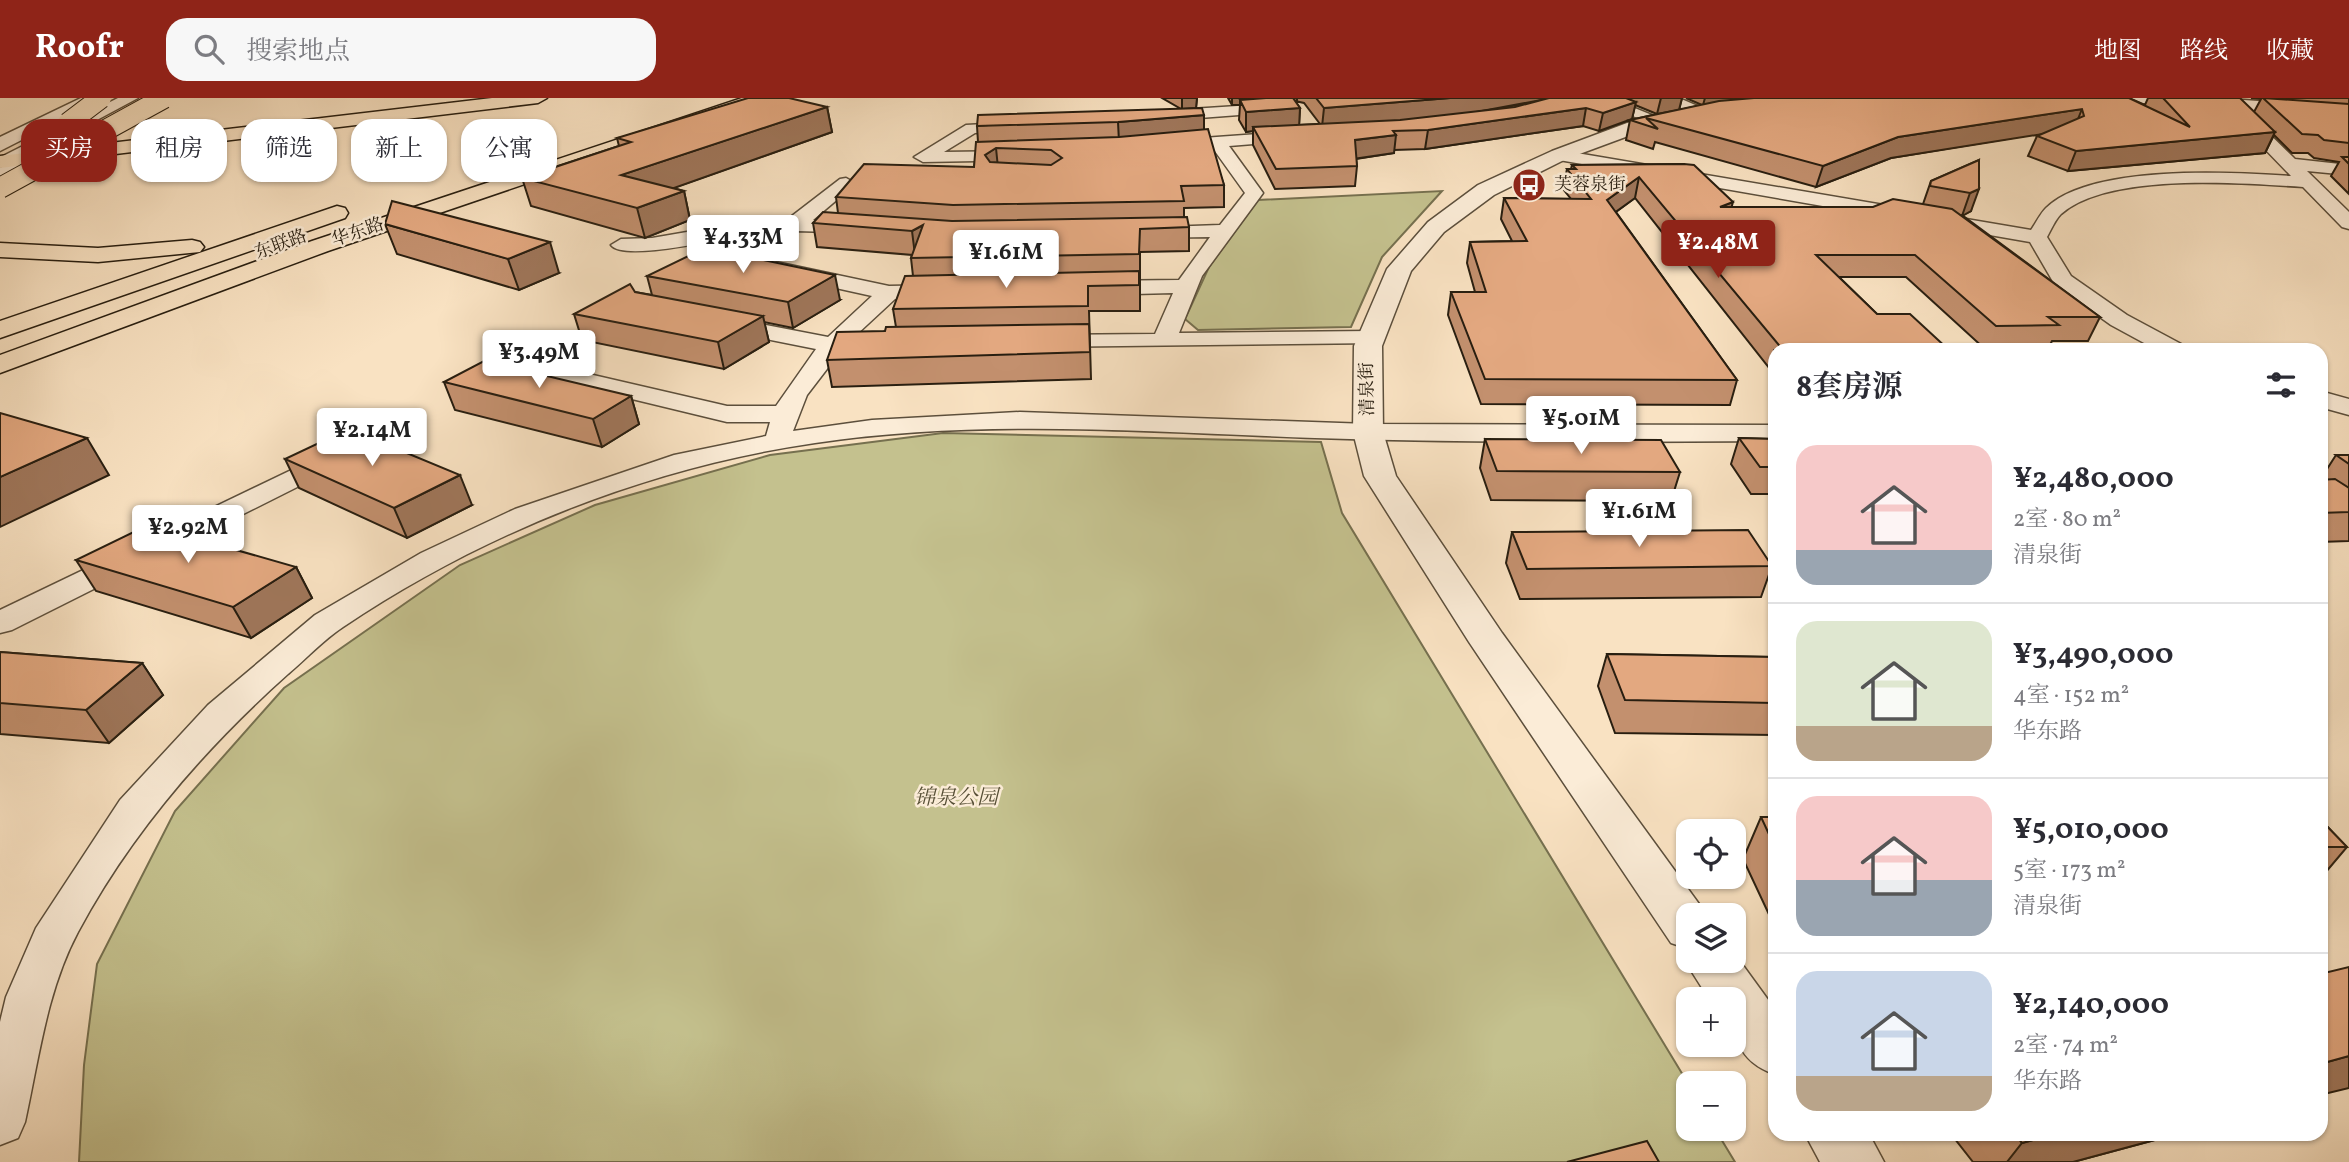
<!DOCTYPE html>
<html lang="zh">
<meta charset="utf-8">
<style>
:root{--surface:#fff;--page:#f7f7f7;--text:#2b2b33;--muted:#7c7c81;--line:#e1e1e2;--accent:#8f2418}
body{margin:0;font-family:Vollkorn,"Noto Serif SC",serif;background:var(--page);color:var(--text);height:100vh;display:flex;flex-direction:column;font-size:26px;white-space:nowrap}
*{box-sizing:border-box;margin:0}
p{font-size:23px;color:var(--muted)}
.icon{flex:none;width:38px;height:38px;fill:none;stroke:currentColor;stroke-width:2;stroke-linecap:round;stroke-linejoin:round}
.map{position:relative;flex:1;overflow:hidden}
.side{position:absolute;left:1768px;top:245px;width:560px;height:798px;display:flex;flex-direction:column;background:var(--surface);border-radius:21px;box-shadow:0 2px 5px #0004}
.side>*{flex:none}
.banner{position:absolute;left:21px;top:21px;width:665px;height:63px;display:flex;gap:14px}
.fabs{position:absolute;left:1676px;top:721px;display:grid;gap:14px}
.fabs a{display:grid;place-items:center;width:70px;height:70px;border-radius:14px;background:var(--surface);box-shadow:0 2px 5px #0004;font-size:35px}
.price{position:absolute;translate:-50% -60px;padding:0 16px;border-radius:7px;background:#fff;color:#222;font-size:23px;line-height:46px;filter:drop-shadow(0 2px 4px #0008)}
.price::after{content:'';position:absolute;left:50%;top:42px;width:21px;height:16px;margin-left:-10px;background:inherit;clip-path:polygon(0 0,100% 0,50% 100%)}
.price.active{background:var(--accent);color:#fff}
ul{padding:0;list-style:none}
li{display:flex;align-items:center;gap:21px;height:175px;padding:0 28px}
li+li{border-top:2px solid var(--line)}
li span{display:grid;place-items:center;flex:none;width:196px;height:140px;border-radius:21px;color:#555}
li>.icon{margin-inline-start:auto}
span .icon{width:84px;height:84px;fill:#fffc;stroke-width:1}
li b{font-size:30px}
h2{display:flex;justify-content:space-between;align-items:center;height:84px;padding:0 28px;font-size:30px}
.chip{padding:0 24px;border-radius:21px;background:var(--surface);box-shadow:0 2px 5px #0004;font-size:24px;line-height:63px}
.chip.active{background:var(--accent);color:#fff}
header{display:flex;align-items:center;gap:42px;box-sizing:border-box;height:98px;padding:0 35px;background:var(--accent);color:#fff}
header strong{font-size:33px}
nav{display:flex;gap:38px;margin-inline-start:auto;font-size:24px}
.search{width:490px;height:63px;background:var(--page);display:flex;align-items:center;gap:18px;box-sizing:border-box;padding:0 24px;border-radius:21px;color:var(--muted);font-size:26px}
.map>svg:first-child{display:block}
.green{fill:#c4c18e;stroke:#76704f;stroke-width:2}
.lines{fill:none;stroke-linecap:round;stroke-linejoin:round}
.minor-casing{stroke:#5c4f3c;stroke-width:3}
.tertiary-casing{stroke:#5c4f3c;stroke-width:3}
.trunk-casing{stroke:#281e10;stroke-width:3}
.minor{fill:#fbecd7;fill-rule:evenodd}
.tertiary{fill:#fbecd7;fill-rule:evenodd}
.trunk{fill:#f9e2c2;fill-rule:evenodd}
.primary-bridge-casing{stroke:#281e10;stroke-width:22;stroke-linecap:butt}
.trunk-bridge-casing{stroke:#281e10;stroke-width:22;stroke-linecap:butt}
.primary-bridge{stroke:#f9e2c2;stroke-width:20}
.trunk-bridge{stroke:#f9e2c2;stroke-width:20}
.wall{fill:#c3906e;stroke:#281e10;stroke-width:2;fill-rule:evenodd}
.shaded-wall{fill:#9f765a;stroke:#281e10;stroke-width:2}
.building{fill:#e3a880;stroke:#281e10;stroke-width:2;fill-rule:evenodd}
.labels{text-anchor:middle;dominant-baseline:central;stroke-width:5;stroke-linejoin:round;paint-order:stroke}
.far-poi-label{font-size:18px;fill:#281e10;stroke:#fbecd7;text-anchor:start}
.far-street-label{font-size:18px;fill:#281e10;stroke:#fbecd7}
.park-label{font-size:21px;font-style:italic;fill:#574f36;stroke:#fbecd7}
</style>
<header>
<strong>Roofr</strong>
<div class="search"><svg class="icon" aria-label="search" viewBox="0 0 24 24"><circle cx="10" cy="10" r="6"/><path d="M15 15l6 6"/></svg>搜索地点</div>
<nav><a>地图</a><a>路线</a><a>收藏</a></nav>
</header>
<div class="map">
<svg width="2349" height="1064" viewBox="0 0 2349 1064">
<rect width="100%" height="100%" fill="#f9e2c2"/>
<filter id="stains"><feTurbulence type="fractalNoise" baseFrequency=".00286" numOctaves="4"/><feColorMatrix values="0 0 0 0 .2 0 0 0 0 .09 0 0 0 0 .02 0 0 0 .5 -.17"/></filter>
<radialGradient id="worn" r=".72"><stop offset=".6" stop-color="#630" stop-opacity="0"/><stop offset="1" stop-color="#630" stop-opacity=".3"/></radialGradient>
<g class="green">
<polygon points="1442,93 1382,159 1351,229 1198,232 1185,221 1209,169 1258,102"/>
<polygon points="943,335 1321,344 1342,415 1689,987 1689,1031 1715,1031 1735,1064 79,1064 84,967 97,866 175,713 284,590 460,467 595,407 770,357"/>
</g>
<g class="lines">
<defs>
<g id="minor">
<polygon points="118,0 138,0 13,67 0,66 1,59"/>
<polygon points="1588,0 1610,0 1669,24 1661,29 1655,27"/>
<polygon points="1656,0 1679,0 1714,15 1712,18 1700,18"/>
<polygon points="1285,5 1293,10 1291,13 1160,23 1152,18 1160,13"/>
<path d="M2237,8L2243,10L2295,61L2349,67V77L2307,73L2349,114V131L2342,129L2303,89C2242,85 2109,74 2061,116C2055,122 2051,132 2047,139L2071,178L2127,217L2183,247L2187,252H2157L2111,227L2055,187L2030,144L1559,62L1550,57L1559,52L2031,132C2036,125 2040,116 2046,110C2091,66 2232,74 2291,78L2231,16L2229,13Z"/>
<polygon points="1023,24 1031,29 1029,32 975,35 944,54 1019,53 1028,58 1025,62 923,64 914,59 966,27"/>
<polygon points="1298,33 1306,38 1304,42 1229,48 1263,95 1202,178 1179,235 1371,233 1379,235 1383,240 1379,245 1036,249 1032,244 1036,239 1044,237 1155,236 1173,195 1095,197 1084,190 1095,183 1179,182 1210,139 1144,140 1137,138 1134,134 1137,130 1220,127 1245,95 1212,49 1167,52 1161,51 1158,47 1161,43"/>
<path d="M846,80L855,85L852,89L813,122L860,125L870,131L867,135L796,133L757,160L889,188L943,187L954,194L943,201H895L854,239L886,241L890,246L886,251L840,254L807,297L793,333L872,322L1020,314L1368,326L1774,327V343C1622,344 1468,345 1315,340C1149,334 981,320 815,345C648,369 483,435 343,529C323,542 306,561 288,576C204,651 131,735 78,834C47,892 39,960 25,1024L18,1040L0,1047V924L6,899L36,830L120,702L208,607L315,517L421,455L515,411L674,357L766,338L770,324H727L541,279L538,274L541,269L550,267L727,308H776L816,251L716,231L712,226L716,221L724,219L828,239L872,198L732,167L729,163L732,159L769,134C742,135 625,166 611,147L621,141L652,140L745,124L788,121L840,81Z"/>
<polygon points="2320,293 2349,301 2349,317 2320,309"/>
<polygon points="333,352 343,354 347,360 343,366 12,532 0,535 0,512"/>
</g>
<g id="tertiary">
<polygon points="81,0 104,0 0,53 0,39"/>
<polygon points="2128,0 2214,0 2349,9 2349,21 2137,5"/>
<polygon points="1681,14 1688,16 1690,20 1688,24 1639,34 1566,61 1494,97 1444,134 1411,173 1382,248 1383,334 1396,378 1502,535 1707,817 1689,817 1689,851 1671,845 1469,544 1364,378 1353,334 1354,248 1387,171 1428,124 1478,87 1552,53 1627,25"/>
<polygon points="66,37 73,39 76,43 73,47 0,84 0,70"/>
<path d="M1734,855L1774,910V976C1736,962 1734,938 1734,901H1709L1685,863L1689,856V863H1734Z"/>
<polygon points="1805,1036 1869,1036 1884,1064 1820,1064"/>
</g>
<g id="trunk">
<polygon points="492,0 547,0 538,5 0,70 0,58"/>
<polygon points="742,0 769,0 766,4 328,153 0,275 0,257 312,143"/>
<polygon points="337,108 345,110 348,115 345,120 0,240 0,223"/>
<polygon points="192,142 200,144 204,149 200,154 98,164 0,159 0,145 98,150"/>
</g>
</defs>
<use href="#minor" class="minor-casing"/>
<use href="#tertiary" class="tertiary-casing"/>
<use href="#trunk" class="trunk-casing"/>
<use href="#minor" class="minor"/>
<use href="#tertiary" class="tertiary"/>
<use href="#trunk" class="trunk"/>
<defs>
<polyline id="primary-bridge" points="0,90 164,0"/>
<polyline id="trunk-bridge" points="68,25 101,0"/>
</defs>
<use href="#primary-bridge" class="primary-bridge-casing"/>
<use href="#trunk-bridge" class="trunk-bridge-casing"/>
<use href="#primary-bridge" class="primary-bridge"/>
<use href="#trunk-bridge" class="trunk-bridge"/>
</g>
<g class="wall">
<polygon points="1162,0 1197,0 1196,10 1204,17 1204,31 1224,87 1224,109 1184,110 1184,119 1189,129 1189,153 1140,154 1140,213 1089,213 1091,281 832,289 827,262 885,233 896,229 893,211 913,178 911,160 912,157 817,149 813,125 838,115 836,99 974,69 978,44 977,28 1181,11"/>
<path d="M1228,0H1682L1679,12L1702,7L1686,0H2129L2145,7L2148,0H2163L2254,14L2261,1L2251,0H2349V96L2331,78L2339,64L2314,60L2308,55H2292L2274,37L2265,55L2068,73L2028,58L2037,38L2043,35L1891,60L1816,89L1655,44L1653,51L1626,42L1630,22L1657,16L1635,7L1632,21L1599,33L1583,28L1425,51L1394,52V55L1356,61L1357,68L1355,88L1275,91L1253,47V33L1246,34L1239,22L1240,7H1232ZM1541,2L1515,9L1485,12ZM1295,3L1304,5L1320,26L1299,27L1300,10Z"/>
<polygon points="827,9 832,34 673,90 684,93 690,122 645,140 531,108 522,80 619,48 617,40"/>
<polygon points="1979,62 1971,113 1962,117 2100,219 2088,243 2052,243 2048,251 1986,252 1906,179 1839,179 1877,216 1949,252 1774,252 1774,276 1635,100 1616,114 1737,282 1730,307 1481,306 1448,217 1451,194 1475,194 1467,165 1470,144 1512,143 1501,121 1504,100 1571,101 1563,91 1567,71 1571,71 1572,67 1684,66 1731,109 1873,109 1923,106 1931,83"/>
<polygon points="385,126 559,175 519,192 397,156"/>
<polygon points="647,178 840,202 793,230 764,224 769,244 724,271 582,242 574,216 635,194 652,197"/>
<polygon points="444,284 631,298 639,326 602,349 455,312"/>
<polygon points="1739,340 1774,341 1774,396 1751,396 1731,366"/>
<polygon points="1485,341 1680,374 1671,403 1491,402 1480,370"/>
<polygon points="2336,357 2349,357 2349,443 2320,444 2320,382"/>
<polygon points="285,361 472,407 407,440 299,390"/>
<polygon points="1512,434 1772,468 1761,499 1520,501 1506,465"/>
<polygon points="76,462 296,469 312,500 251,540 96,493"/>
<polygon points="0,554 142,565 163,597 109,645 0,636"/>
<polygon points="1607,556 1774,559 1774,637 1615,635 1598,588"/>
<polygon points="1761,719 1774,719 1774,825 1773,825 1743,761"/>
<polygon points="2320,721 2347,749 2320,781"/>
<polygon points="1951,1036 2177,1036 2073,1064 1973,1064"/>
</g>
<g class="shaded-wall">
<polygon points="1182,0 1197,0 1196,10 1182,11"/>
<polygon points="1232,0 1297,0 1297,3 1242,7 1240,2 1240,7 1232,7"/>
<polygon points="1450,0 1552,0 1444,20 1322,29 1324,10"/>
<polygon points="1661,0 1682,0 1679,12 1657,16"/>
<polygon points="1705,0 1778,0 1703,7"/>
<polygon points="1636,4 1632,21 1599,33 1603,15"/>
<polygon points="827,9 832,34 629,106 621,77"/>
<polygon points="1300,10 1299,30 1253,29 1253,33 1246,34 1246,14"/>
<polygon points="1586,10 1583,28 1425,51 1428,32"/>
<polygon points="2082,11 2074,31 1891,60 1816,89 1823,68 1898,39"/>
<polygon points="1204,17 1204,37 1119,44 1118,24"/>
<polygon points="2275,34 2265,55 2068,73 2076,53"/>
<polygon points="1396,37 1394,55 1353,61 1355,42"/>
<polygon points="996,50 998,70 986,77 985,57"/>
<polygon points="1639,79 1635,100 1603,123 1607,102"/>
<polygon points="1979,91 1971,113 1962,118 1970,95"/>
<polygon points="684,93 690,122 645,140 637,110"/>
<polygon points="1733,104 1727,125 1720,109"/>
<polygon points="923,127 915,157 912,133"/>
<polygon points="550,144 559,175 519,192 508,161"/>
<polygon points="835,177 840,202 793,230 788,204"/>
<polygon points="763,218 769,244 724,271 718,244"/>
<polygon points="631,298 639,326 602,349 593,321"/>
<polygon points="87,340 109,377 0,429 0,379"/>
<polygon points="460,377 472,407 407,440 394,410"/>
<polygon points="296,469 312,500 251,540 233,509"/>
<polygon points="142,565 163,597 109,645 86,612"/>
<polygon points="2349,958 2349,990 2320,997 2320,966"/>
<polygon points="2055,1036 2177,1036 2073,1064 2007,1064 2022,1045"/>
</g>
<g class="building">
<polygon points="748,0 789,0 827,9 621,77 684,93 637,110 522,80 631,44 617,40"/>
<polygon points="1266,0 1293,0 1300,10 1246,14 1240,2"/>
<polygon points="1316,0 1450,0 1324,10"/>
<polygon points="1549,0 1626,0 1636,4 1603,15 1586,10 1428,32 1393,33 1396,37 1355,42 1357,68 1276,71 1253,29 1400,22 1515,9"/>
<polygon points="1754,0 2129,0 2190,29 2163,0 2240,0 2275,34 2076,53 2037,38 2084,18 2082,11 1898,39 1823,68 1646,20 1658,31 1630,22 1719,3"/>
<polygon points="2263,0 2349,6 2349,45 2324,42 2318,37 2302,36"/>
<polygon points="1202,10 1204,17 1118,24 977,28 978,17"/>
<path d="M1208,31L1224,87L1181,88L1184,103L953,107L836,99L864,66L974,69L976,44L1119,39ZM996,50L1051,52L1062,60L1051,67L990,64L985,57Z"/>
<polygon points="2342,59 2349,59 2349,66"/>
<polygon points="1979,62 1979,91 1970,95 1930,88 1931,83"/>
<polygon points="1684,66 1694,67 1733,104 1720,109 1873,109 1893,101 1952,111 2100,219 2048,219 2059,227 1996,228 1915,157 1816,157 1877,216 1910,216 1949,252 1783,252 1639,79 1607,102 1737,282 1485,281 1451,194 1486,194 1470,144 1527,143 1504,100 1591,101 1567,71 1576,71 1572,67"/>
<polygon points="392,103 550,144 508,161 385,126"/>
<polygon points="823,114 952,123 1187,119 1189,129 1140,131 1139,156 911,160 923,127 912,133 813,125"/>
<polygon points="705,150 835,177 788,204 647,178"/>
<polygon points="1139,173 1139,187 1088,188 1088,208 893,211 905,178"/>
<polygon points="630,186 635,194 763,218 718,244 574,216"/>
<polygon points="1089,226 1090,254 827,262 837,234 885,233 886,229"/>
<polygon points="484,263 631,298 593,321 444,284"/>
<polygon points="0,315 87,340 0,379"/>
<polygon points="344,329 460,377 394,410 285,361 336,337"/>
<polygon points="1739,340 1774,341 1774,369 1760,369"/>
<polygon points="1485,341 1661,342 1680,374 1497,373"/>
<polygon points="2336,357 2349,357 2349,366"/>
<polygon points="2335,381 2349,390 2349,414 2320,415 2320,382"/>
<polygon points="148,427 296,469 233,509 76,462"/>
<polygon points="1748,432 1772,468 1527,471 1512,434"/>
<polygon points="0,554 142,565 86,612 0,605"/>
<polygon points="1607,556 1774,559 1774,605 1625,602"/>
<polygon points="1761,719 1774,719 1774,747"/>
<polygon points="2320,721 2347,749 2320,749"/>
<polygon points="2349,869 2349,958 2320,966 2320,876"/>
<polygon points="2015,1036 2055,1036 2022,1045"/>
<polygon points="1647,1043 1659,1064 1567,1064"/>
</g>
<defs>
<symbol id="bus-disc" viewBox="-11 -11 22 22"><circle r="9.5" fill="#8f2418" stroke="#fbecd7"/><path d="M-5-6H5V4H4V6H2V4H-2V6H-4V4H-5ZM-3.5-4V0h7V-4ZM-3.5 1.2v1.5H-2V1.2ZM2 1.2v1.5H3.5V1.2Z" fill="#fff"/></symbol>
</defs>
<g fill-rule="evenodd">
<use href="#bus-disc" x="1510" y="68" width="38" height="38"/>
</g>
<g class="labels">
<g class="far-poi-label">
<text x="1554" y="87">芙蓉泉街</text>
</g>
<g class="far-street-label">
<text transform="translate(358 135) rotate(-19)">华东路</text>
<text transform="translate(281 147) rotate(-20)">东联路</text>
<text transform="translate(1368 291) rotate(-91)">清泉街</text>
</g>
<g class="park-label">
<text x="956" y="700">锦泉公园</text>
</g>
</g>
<rect width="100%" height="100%" filter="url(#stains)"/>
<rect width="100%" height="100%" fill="url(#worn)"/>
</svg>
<div class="fabs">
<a><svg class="icon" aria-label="locate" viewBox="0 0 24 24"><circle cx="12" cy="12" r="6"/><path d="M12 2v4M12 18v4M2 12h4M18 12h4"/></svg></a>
<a><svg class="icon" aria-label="layers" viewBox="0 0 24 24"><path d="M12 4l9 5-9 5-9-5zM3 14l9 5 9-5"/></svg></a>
<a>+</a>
<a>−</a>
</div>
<b class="price" style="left:743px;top:177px">¥4.33M</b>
<b class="price active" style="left:1718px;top:182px">¥2.48M</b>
<b class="price" style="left:1006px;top:192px">¥1.61M</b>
<b class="price" style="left:539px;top:292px">¥3.49M</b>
<b class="price" style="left:1581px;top:358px">¥5.01M</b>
<b class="price" style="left:372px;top:370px">¥2.14M</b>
<b class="price" style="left:1639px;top:451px">¥1.61M</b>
<b class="price" style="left:188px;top:467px">¥2.92M</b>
<div class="banner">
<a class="chip active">买房</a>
<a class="chip">租房</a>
<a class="chip">筛选</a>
<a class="chip">新上</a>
<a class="chip">公寓</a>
</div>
<section class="side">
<h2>8套房源<svg class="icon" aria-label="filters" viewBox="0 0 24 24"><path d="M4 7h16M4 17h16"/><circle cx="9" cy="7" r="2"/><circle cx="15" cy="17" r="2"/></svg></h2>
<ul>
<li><span style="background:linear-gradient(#f6c9c9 75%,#9aa5b1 0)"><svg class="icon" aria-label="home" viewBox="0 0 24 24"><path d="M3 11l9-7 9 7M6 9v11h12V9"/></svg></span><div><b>¥2,480,000</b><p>2室 · 80 m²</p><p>清泉街</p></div></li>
<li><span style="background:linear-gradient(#dfe7d0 75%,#b9a48a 0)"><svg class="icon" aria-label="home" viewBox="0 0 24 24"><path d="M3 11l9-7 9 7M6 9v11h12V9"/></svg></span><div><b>¥3,490,000</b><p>4室 · 152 m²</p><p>华东路</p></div></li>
<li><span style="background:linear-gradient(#f6c9c9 60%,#9aa5b1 0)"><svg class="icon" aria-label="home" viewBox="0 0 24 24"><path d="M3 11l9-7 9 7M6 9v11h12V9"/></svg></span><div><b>¥5,010,000</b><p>5室 · 173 m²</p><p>清泉街</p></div></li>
<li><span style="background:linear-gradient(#c9d6e8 75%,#b9a48a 0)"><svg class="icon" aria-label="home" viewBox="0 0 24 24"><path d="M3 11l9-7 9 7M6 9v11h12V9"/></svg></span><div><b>¥2,140,000</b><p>2室 · 74 m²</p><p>华东路</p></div></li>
</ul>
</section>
</div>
